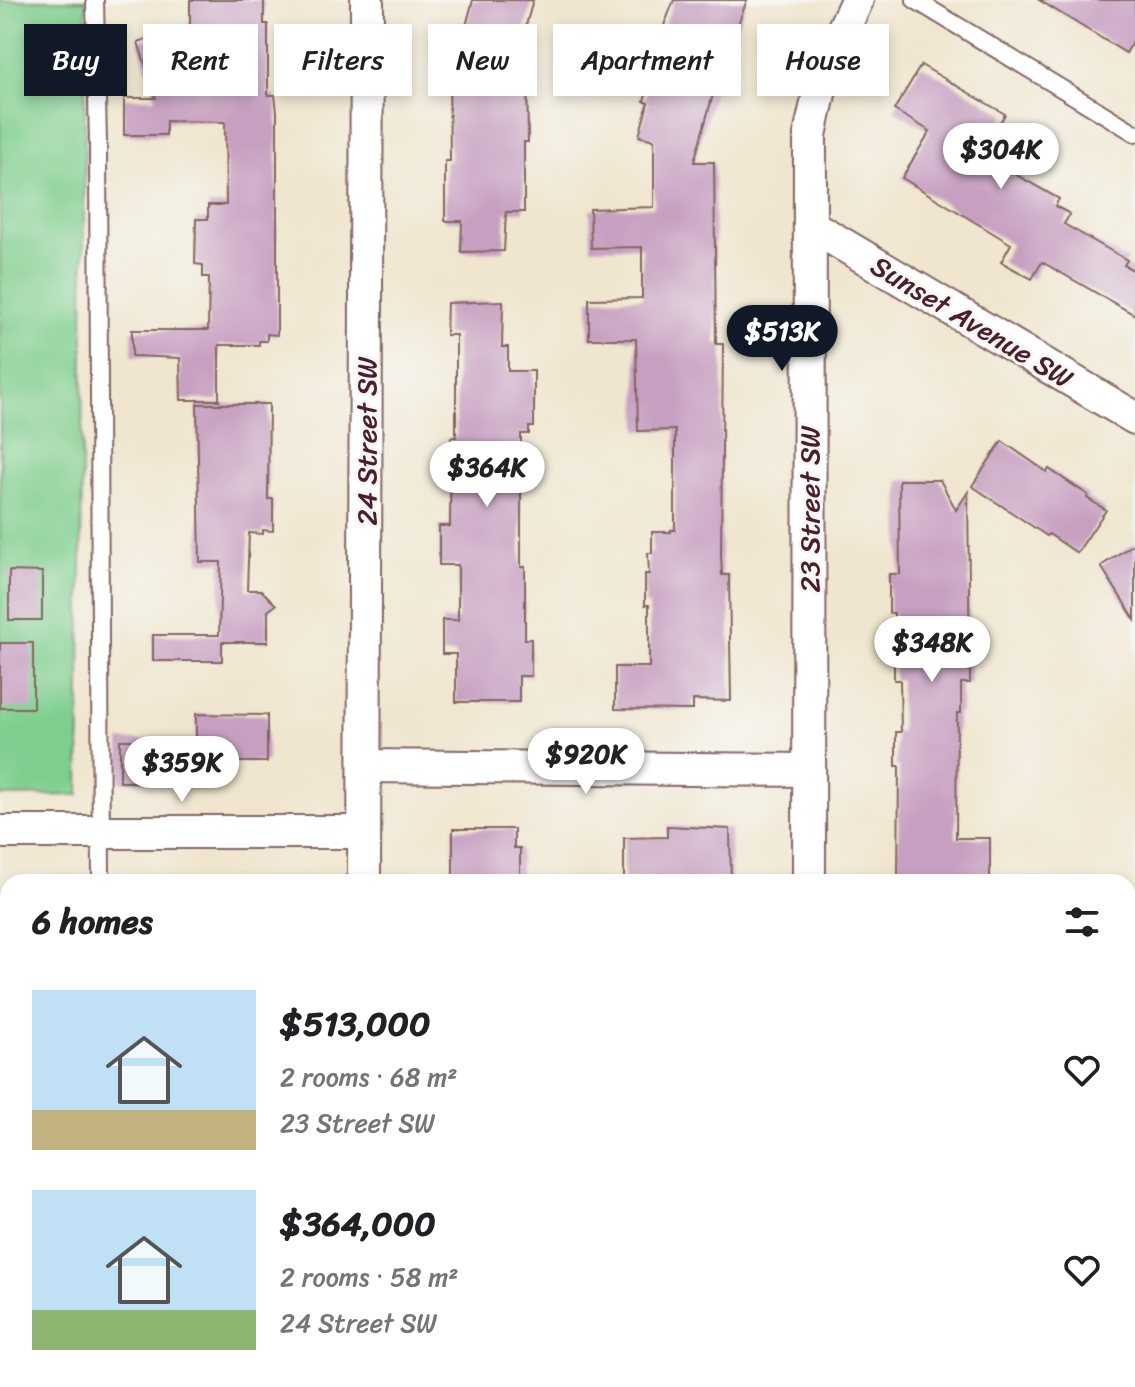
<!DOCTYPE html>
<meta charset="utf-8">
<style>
:root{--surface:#fff;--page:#f6f6f6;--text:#202124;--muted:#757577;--accent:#111827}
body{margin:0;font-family:Sriracha,sans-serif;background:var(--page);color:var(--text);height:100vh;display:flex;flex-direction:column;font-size:30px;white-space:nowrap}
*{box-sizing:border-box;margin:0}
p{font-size:26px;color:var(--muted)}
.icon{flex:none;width:44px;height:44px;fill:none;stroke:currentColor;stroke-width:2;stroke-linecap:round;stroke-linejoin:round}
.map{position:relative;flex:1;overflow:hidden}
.panel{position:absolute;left:0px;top:874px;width:1136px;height:514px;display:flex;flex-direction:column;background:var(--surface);border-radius:24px 24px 0 0;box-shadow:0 4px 12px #0003}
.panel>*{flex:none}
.guide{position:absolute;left:24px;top:24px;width:1088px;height:72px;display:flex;gap:16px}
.price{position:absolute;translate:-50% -68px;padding:0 18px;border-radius:28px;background:#fff;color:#222;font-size:26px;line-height:52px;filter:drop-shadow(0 2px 4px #0008)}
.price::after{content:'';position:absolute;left:50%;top:48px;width:24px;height:18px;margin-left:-12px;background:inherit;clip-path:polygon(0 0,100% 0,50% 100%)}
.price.active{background:var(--accent);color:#fff}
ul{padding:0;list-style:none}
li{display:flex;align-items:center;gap:24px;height:200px;padding:0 32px}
li span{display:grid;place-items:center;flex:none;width:224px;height:160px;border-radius:0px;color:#555}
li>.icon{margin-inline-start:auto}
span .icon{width:96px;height:96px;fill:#fffc;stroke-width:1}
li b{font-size:34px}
h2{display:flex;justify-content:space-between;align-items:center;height:96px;padding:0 32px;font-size:34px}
.tag{padding:0 28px;border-radius:0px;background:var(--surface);box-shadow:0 4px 12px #0003;font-size:28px;line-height:72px}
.tag.active{background:var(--accent);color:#fff}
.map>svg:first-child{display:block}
.green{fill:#7ece8e;stroke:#64765c;stroke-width:2}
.building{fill:#c7a0c1}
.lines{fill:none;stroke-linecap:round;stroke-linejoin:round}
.lane-casing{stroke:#846564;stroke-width:20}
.street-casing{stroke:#846564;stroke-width:36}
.lane{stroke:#fff;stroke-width:16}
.street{stroke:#fff;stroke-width:32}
.labels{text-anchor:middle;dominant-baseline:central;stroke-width:6;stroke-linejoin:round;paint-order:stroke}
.street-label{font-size:28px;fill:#4a1f2b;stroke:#f6f6f2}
</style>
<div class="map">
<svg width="1135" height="1387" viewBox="0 0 1135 1387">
<rect width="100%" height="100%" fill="#f6f6f2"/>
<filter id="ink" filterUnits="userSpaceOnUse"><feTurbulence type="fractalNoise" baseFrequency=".0125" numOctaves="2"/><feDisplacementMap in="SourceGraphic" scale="16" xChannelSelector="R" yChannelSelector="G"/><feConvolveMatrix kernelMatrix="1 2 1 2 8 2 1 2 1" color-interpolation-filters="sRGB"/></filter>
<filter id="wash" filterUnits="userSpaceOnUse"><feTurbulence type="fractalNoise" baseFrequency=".006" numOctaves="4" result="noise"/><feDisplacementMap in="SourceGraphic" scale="32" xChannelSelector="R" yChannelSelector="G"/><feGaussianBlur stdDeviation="1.8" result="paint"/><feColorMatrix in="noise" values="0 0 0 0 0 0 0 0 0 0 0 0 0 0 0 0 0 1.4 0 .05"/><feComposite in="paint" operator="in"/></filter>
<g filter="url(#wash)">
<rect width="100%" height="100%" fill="#f0e6cf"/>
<polygon class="green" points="0,0 86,0 79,795 0,796"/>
<g id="blocks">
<g class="building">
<polygon points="190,0 264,0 264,24 268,24 268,95 275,95 277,112 277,335 267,334 267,341 259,341 259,345 219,345 219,400 181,400 180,358 132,356 132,330 208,330 209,277 203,277 203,265 195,264 196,219 208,219 208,205 226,205 225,122 166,121 166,135 124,135 124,98 156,98 138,42 190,25"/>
<polygon points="473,0 533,0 514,69 527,69 528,142 524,142 524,212 506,212 504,251 461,252 462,221 445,221 445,161 450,161 449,70 454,70"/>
<polygon points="674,0 747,0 725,60 723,59 694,162 714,162 716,344 723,344 721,555 722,575 729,575 731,701 693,700 693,710 615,709 615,667 649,667 649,605 645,605 645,574 649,574 648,553 652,553 652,532 671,532 671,530 675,530 675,430 638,431 636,339 589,339 589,299 642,298 642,247 591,248 590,209 654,207 654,140 639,136 648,103 644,101 664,38 660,36"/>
<polygon points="1039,0 1135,0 1135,38 1126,53"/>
<polygon points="921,65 1005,114 981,155 1059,199 1055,206 1070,214 1064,224 1127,260 1124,265 1135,271 1135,315 1042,262 1032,279 1001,262 1011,244 902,178 930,131 894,110"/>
<polygon points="503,301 502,347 508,347 508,371 534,371 534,427 529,427 529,434 521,434 521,567 525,567 525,639 531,639 531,676 519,676 519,702 456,702 456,654 442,654 442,620 458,620 458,565 439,565 439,526 450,526 451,437 456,437 456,335 446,335 447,303"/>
<polygon points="197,404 269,404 268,499 273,499 273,531 263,530 263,534 249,533 247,590 261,590 276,605 268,611 268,642 222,642 222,661 153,661 153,635 219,635 221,562 200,562"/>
<polygon points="1002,441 1047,472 1049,469 1088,495 1087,498 1106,510 1077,553 1049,534 1047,536 972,486"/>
<polygon points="899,480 940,480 956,510 968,492 970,683 961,683 961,713 957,713 956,838 990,838 990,882 898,882 899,766 896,766 896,732 901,732 900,680 894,680 894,613 889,613 889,574 900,574"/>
<polygon points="1135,543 1135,620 1101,566"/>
<polygon points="9,571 42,572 42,620 9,620"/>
<rect x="0" y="643" width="33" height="65"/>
<polygon points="196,714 267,715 267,762 196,762"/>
<rect x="120" y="740" width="32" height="42"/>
<polygon points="667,826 730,829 731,882 624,882 624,838 667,837"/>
<polygon points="453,829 514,829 514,848 520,848 520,882 453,882"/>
</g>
</g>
</g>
<g filter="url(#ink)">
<use href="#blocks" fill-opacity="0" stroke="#846564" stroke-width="2"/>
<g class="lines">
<defs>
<g id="lane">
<polyline points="95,0 98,145 101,882"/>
<polyline points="915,0 1135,133"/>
<polyline points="101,1387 101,1380"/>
<polyline points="1047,1387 1047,1380"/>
</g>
<g id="street">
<polyline points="810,225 1135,418"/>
<polyline points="365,766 809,770"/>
<polyline points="0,832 364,832"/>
<polyline points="364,882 367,0"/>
<polyline points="809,882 810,135 824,71 857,0"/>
<polyline points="1128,1339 1135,1339"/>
<polyline points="366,1380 366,1387"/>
</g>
</defs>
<use href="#lane" class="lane-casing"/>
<use href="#street" class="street-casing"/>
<use href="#lane" class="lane"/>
<use href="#street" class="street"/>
</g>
</g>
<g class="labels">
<g class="street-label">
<text transform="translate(972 322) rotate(31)">Sunset Avenue SW</text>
<text transform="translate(366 441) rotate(-90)">24 Street SW</text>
<text transform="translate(809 509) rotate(-90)">23 Street SW</text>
</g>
</g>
</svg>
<b class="price" style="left:1001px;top:191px">$304K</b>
<b class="price active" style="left:782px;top:373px">$513K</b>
<b class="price" style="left:487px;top:509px">$364K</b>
<b class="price" style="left:932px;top:684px">$348K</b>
<b class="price" style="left:586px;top:796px">$920K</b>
<b class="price" style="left:182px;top:804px">$359K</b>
<div class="guide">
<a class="tag active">Buy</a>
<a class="tag">Rent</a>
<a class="tag">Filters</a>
<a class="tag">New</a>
<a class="tag">Apartment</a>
<a class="tag">House</a>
</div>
<section class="panel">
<h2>6 homes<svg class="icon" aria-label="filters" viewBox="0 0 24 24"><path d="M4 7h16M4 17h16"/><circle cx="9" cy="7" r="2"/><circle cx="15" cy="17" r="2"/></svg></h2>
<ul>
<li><span style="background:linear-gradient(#bfe0f5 75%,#c2b280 0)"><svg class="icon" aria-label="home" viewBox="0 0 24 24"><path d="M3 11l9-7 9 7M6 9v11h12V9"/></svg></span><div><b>$513,000</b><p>2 rooms · 68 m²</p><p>23 Street SW</p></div><svg class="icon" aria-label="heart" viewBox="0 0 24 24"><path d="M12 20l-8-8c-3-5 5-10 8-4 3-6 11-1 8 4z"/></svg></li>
<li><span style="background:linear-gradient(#bfe0f5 75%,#8fb573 0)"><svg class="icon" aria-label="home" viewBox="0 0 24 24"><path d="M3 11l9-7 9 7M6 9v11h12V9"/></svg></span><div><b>$364,000</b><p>2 rooms · 58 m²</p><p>24 Street SW</p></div><svg class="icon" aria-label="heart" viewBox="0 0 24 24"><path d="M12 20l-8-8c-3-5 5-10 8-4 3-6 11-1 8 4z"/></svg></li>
</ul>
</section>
</div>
